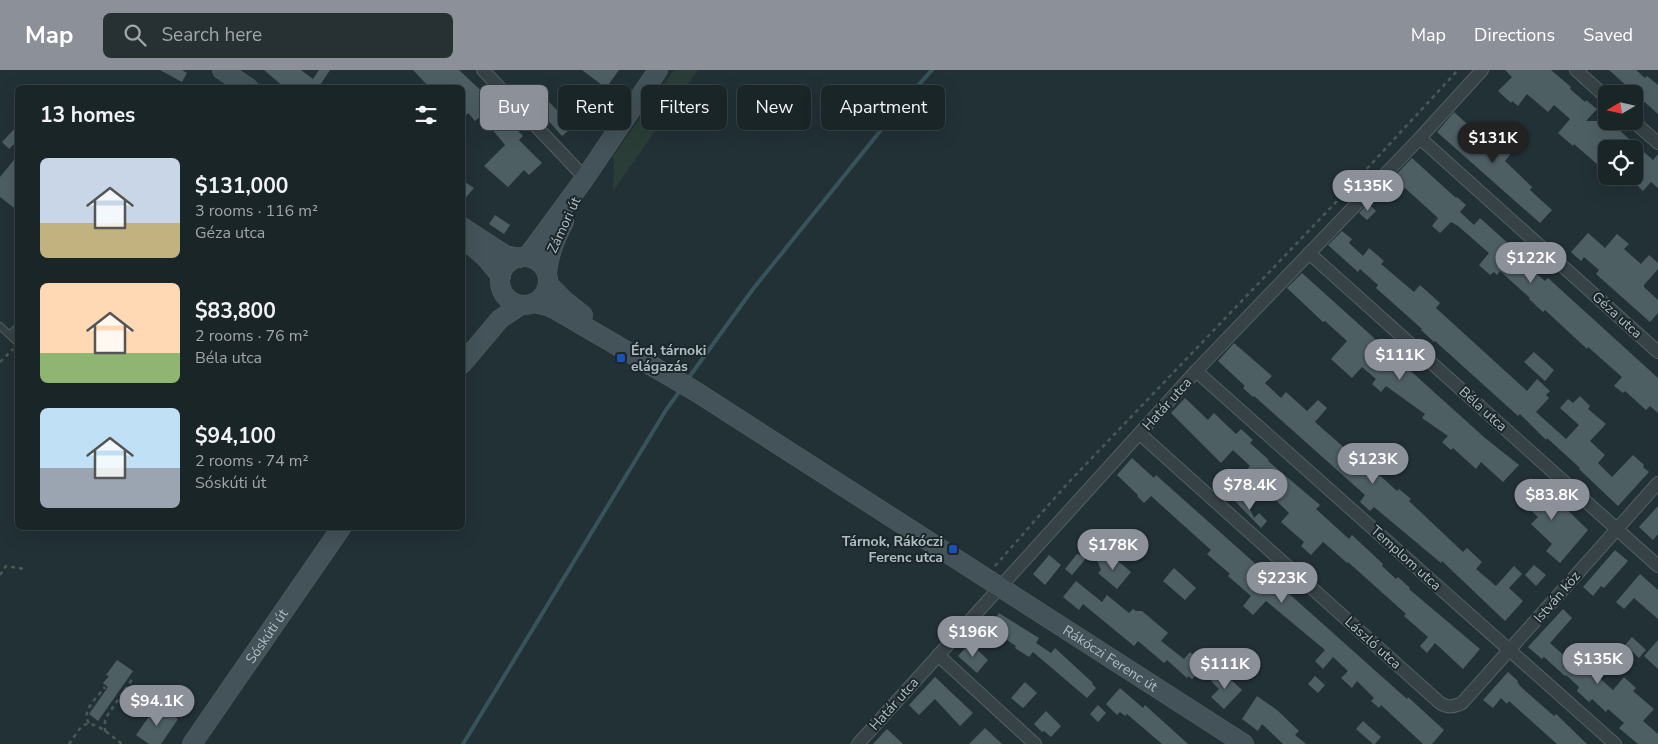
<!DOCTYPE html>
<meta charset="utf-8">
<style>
:root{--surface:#1a2528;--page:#273134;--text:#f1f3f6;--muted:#9fa5a8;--line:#384245;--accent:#8c9099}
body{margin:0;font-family:"Nunito Sans",sans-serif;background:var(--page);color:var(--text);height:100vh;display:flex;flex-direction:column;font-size:19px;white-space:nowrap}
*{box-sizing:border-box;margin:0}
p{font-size:16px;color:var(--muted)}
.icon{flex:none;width:28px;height:28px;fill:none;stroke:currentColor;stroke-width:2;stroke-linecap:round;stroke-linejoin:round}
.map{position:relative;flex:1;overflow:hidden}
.drawer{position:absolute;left:15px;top:15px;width:450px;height:445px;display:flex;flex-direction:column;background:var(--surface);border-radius:8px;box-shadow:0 5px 20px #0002,0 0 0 1px var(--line)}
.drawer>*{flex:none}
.banner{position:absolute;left:480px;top:15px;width:475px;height:45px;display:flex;gap:10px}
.needle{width:32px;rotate:261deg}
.fabs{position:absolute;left:1598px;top:15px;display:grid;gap:10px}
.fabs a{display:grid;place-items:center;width:45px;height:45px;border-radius:8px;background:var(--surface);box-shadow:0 5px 20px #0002,0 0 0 1px var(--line);font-size:25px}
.price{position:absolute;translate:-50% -42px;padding:0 11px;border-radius:18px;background:var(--accent);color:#fff;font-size:16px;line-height:32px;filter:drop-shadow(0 1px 2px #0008)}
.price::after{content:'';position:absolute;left:50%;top:30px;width:15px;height:11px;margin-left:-8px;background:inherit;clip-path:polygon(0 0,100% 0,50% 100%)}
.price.selected{background:#222;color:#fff}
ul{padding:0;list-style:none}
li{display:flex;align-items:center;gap:15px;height:125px;padding:0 25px}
li span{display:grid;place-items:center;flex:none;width:140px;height:100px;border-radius:8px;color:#555}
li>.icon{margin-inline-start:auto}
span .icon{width:60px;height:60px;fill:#fffc;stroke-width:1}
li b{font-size:21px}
h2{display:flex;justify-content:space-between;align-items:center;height:60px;padding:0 25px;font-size:21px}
.chip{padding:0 18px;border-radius:8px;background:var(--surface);box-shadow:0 5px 20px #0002,0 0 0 1px var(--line);font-size:18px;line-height:45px}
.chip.selected{background:var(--accent);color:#fff}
header{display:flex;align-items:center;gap:30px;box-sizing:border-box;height:70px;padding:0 25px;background:var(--accent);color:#fff}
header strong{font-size:24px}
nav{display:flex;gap:28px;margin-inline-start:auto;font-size:18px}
.search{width:350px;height:45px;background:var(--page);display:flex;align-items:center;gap:12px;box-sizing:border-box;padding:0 18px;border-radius:8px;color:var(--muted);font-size:19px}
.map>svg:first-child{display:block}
.green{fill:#2a3e37}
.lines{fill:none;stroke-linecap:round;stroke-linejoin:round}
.stream{stroke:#37535b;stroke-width:4}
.building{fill:#4e5f64}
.lane-casing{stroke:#536064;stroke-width:8}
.street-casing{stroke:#536064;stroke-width:14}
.secondary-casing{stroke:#536064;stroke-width:20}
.path{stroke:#485a56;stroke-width:2.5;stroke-dasharray:4 4;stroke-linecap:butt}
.lane{stroke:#364246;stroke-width:6}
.street{stroke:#364246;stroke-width:12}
.secondary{stroke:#445359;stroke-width:19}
.transit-dot{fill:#1a4fb4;stroke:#1b272b;stroke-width:2}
.labels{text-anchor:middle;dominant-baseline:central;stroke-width:4;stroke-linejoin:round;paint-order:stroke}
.street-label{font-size:14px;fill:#b0bec3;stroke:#1b272b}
.poi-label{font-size:14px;font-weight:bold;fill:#b0bec3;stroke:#1b272b;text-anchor:start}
</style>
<header>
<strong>Map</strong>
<div class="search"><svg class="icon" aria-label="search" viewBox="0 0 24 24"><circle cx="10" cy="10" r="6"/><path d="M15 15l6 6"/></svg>Search here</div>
<nav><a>Map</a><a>Directions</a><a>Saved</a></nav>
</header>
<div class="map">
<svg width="1658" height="674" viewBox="0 0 1658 674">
<rect width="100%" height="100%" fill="#223136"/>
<polygon class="green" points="674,0 698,0 613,121 614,93 613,86"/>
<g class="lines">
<g class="stream">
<polyline points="687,310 753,219 906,29 932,0"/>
<polyline points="463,674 666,340 682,318"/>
</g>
</g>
<g class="building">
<polygon points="160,0 182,0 187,3 182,12"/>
<polygon points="264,0 301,0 313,9 319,0 330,0 320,15 323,18 285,18"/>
<polygon points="413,0 459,0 490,29 491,28 505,43 503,45 523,66 519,70 542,93 529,105 524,100 508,117 484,96 505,75 481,46 475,51 468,43 462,49 462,18 430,18"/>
<polygon points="582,0 619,0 606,18"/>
<polygon points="1505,0 1551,0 1571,17 1570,19 1585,32 1586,30 1597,39 1586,51 1609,51 1653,90 1658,84 1658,118 1651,112 1643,121 1634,112 1634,79 1606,79 1606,102 1574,74 1573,76 1558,63 1570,49 1554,35 1548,42 1527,24 1518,36 1512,31 1511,33 1498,21 1512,7"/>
<polygon points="1609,0 1636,0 1645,8 1647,6 1658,15 1658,44"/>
<polygon points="545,28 558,41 561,38 575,55 562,66 536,37"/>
<polygon points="1454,42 1498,82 1509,69 1517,76 1505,91 1532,117 1530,120 1552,140 1540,153 1437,62"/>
<polygon points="18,55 18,70 9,79 2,72"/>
<polygon points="18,85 18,141 0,127 0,107"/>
<polygon points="1412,88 1456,128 1457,127 1466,135 1460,142 1474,155 1480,148 1511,176 1506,182 1520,194 1522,191 1545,211 1548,208 1658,308 1658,343 1650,336 1646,340 1625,321 1623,323 1614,316 1622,307 1588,277 1587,279 1545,240 1543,242 1529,229 1530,228 1500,201 1497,205 1494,202 1490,205 1479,195 1489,183 1458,156 1451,152 1440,163 1432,156 1438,148 1405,118 1400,124 1388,113"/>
<polygon points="462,110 474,118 462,132"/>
<polygon points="1368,133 1376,141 1367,150 1359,143"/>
<polygon points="495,145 510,155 504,164 489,154"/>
<polygon points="1342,161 1352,169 1349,173 1363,186 1369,178 1384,191 1381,194 1414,222 1420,215 1440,233 1436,238 1527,321 1537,309 1550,321 1546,325 1549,328 1536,342 1566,369 1579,355 1560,338 1568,329 1573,333 1580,326 1590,336 1588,339 1606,354 1590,371 1605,385 1598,393 1612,407 1633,385 1644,395 1643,397 1649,402 1618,436 1579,399 1580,398 1547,368 1546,370 1520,344 1518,346 1435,271 1434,272 1421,260 1422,259 1376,218 1378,215 1360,199 1358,202 1328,175"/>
<polygon points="1588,163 1605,178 1617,164 1629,174 1624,179 1641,194 1649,185 1658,193 1658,199 1644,215 1644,217 1658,230 1658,243 1650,252 1596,204 1599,200 1584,187 1581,191 1571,182"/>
<polygon points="1302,203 1485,368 1519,395 1503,412 1481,392 1476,399 1453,378 1451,380 1442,372 1448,366 1422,348 1425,344 1386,316 1381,322 1372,314 1376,309 1362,297 1352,308 1331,289 1347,271 1325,251 1323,252 1287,218"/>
<polygon points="1234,273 1272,306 1265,313 1281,328 1286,322 1307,341 1318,330 1327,338 1315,352 1373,403 1375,401 1397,421 1399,419 1411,429 1409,431 1463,482 1467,478 1482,492 1476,499 1496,516 1514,496 1522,504 1509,518 1523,531 1505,551 1442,491 1441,493 1374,437 1370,441 1360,432 1365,425 1254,326 1253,327 1243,318 1245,316 1218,291"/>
<polygon points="1534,282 1554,300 1545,311 1524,292"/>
<polygon points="1185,328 1208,350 1214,343 1236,364 1241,359 1253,370 1250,373 1269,390 1268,391 1320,435 1316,439 1349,469 1352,465 1383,494 1382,496 1396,509 1398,507 1410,518 1409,519 1480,579 1463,599 1435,573 1427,583 1420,576 1428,567 1404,546 1406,544 1348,492 1347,493 1329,477 1323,472 1311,485 1301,476 1304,472 1281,452 1289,443 1246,401 1250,396 1233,380 1221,393 1171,343"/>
<polygon points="1132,388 1154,408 1156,405 1407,629 1408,627 1444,660 1432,674 1423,674 1381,635 1379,638 1371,631 1374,628 1357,611 1352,618 1341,608 1348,601 1333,587 1323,599 1315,591 1325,580 1266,531 1253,545 1243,536 1251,526 1228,506 1230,504 1207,484 1211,480 1151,426 1144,433 1137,426 1138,425 1117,405"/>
<polygon points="1531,408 1538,414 1536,416 1553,430 1555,428 1588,460 1560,493 1546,481 1552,474 1531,454 1538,447 1515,426"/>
<polygon points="1240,423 1244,427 1254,448 1259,443 1267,451 1261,458 1234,430"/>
<polygon points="1658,436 1658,464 1653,470 1639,457"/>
<polygon points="1088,461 1097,468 1088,479 1079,471"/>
<polygon points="1615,480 1628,491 1604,518 1601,516 1593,526 1583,517"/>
<polygon points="1077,484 1088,486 1072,505 1065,499"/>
<polygon points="1049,485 1061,495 1045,515 1033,504"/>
<polygon points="1112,486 1131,502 1117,519 1098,503 1101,500 1096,487 1109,490"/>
<polygon points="1534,495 1546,505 1536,516 1525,505"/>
<polygon points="1174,498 1196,518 1185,530 1163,511"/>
<polygon points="1640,504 1658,520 1658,549 1634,528 1624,539 1616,532"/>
<polygon points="1076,511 1102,532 1107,525 1129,543 1133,539 1136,541 1142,541 1168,563 1161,571 1184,589 1190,582 1209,599 1201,608 1197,604 1192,609 1188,606 1187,608 1167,590 1164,593 1138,571 1134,576 1083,534 1079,540 1063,527"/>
<polygon points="1563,539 1572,548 1550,573 1569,590 1575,584 1586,594 1585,595 1613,620 1624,607 1636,618 1633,621 1654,639 1643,651 1658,664 1658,674 1638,674 1619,658 1624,653 1608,639 1606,642 1592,629 1589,632 1577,621 1579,617 1566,605 1565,606 1544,587 1542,589 1528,577"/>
<polygon points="999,543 1039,568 1036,573 1051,583 1055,578 1093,613 1092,614 1096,618 1087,628 1033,582 1029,587 1015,578 1016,576 989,558"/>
<polygon points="1632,567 1646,580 1639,588 1625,575"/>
<polygon points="1658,570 1658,599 1644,586"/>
<polygon points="970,573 988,590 977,603 958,586"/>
<polygon points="117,590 133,601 98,651 89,644 108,617 103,613 109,606 106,605"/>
<polygon points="1221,600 1242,620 1224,639 1211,627 1219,619 1211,611"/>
<polygon points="1508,602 1518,611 1517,612 1521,617 1554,646 1556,644 1587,674 1557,674 1509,631 1507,634 1501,628 1493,638 1483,630"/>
<polygon points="1315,606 1325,615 1318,623 1308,614"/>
<polygon points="935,607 973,643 960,656 935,629 919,645 909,635"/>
<polygon points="1025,612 1037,623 1023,638 1011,628"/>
<polygon points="1120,618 1143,638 1145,635 1188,674 1162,674 1127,644 1125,646 1120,642 1117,645 1106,634"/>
<polygon points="1257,626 1277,640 1299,661 1295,665 1306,674 1283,674 1262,654 1258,661 1242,649"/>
<polygon points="157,635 178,649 161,674 149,674 136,665"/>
<polygon points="1098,635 1106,643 1098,652 1090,644"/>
<polygon points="1046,641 1061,656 1051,667 1044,661 1042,662 1034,654"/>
<polygon points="1363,651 1381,667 1375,674 1373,674 1356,659"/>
<polygon points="985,658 1002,674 969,674"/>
<polygon points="887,659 903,674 873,674"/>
</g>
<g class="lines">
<defs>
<g id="lane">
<polyline points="0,256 18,273"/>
<polyline points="10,264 18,257"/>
</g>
<g id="street">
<polyline points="483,0 585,108"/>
<polyline points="1576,0 1606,27"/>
<polyline points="1633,51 1658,73"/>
<polyline points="1420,68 1658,282"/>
<polyline points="1309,183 1658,496"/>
<polyline points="1196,301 1615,674"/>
<path d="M1140,364L1440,633C1448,638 1453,637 1462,633L1658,413"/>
<polyline points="938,585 1035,674"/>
<polyline points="858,674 1196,301 1420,68 1482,0"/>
</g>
<g id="secondary">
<polyline points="222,0 249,18"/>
<polyline points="462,157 505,185 519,188"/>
<polyline points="469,173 486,188 501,206"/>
<polyline points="527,187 585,108 658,0"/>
<circle cx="524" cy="211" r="24"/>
<path d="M547,202C549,184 555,168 564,152"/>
<polyline points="548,214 564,230 583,245"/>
<path id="s1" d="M534,233L547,236L558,241L695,321L1244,674"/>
<polyline points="462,294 500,249 521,235"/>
<path id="s2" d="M192,674L341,458"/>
</g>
</defs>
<use href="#lane" class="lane-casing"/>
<use href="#street" class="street-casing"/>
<use href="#secondary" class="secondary-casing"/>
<g class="path">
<polyline points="0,292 13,279"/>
<polyline points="995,496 1068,413 1339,129 1458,0"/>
<polyline points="0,505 6,496 25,499"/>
<path d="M89,653C80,641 98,627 105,617"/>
<polyline points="105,662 105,651 107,646 133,608"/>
<path d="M69,674C74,668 78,659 84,655C94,649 114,668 122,674"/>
</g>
<use href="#lane" class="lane"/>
<use href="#street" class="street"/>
<use href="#secondary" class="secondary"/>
</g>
<g class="transit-dot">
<rect x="616" y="283" width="10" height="10" rx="2.5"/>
<rect x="948" y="474" width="10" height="10" rx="2.5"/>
</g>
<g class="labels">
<g class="street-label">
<text transform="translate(564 155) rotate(-65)">Zámori út</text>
<text transform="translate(1617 245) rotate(42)">Géza utca</text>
<text transform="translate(1167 334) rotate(-48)">Határ utca</text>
<text transform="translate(1483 339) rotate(42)">Béla utca</text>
<text transform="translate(1406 488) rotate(42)">Templom utca</text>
<text transform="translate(1557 527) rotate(-49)">István köz</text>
<text stroke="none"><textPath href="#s2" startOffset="131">Sóskúti út</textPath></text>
<text transform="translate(1373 573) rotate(42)">László utca</text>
<text stroke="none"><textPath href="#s1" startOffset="678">Rákóczi Ferenc út</textPath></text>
<text transform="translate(894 634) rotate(-48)">Határ utca</text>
</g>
<g class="poi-label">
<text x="631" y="280">Érd, tárnoki<tspan x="631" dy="16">elágazás</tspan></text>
<text x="943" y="471" text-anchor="end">Tárnok, Rákóczi<tspan x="943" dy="16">Ferenc utca</tspan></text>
</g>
</g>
</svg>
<div class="fabs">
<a><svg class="needle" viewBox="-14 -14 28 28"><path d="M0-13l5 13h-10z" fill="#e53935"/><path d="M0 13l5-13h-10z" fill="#9fa5a8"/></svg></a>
<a><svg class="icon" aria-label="locate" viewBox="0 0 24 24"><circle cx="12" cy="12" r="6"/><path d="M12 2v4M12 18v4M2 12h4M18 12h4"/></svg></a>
</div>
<b class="price selected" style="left:1493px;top:94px">$131K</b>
<b class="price" style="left:1368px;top:142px">$135K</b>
<b class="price" style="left:1531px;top:214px">$122K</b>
<b class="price" style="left:1400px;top:311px">$111K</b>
<b class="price" style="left:1373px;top:415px">$123K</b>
<b class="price" style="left:1250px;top:441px">$78.4K</b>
<b class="price" style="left:1552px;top:451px">$83.8K</b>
<b class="price" style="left:1113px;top:501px">$178K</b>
<b class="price" style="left:1282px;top:534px">$223K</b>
<b class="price" style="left:973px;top:588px">$196K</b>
<b class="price" style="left:1598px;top:615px">$135K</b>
<b class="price" style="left:1225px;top:620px">$111K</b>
<b class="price" style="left:157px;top:657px">$94.1K</b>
<div class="banner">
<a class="chip selected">Buy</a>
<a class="chip">Rent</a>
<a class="chip">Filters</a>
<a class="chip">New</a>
<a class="chip">Apartment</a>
</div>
<section class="drawer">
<h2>13 homes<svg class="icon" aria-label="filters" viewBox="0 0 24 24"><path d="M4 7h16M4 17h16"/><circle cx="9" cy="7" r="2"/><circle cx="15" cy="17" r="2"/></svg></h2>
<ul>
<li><span style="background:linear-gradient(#c9d6e8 65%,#c2b280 0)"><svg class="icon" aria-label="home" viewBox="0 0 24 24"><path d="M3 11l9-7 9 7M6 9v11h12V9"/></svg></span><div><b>$131,000</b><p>3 rooms · 116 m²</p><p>Géza utca</p></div></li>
<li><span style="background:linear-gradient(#ffd9b3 70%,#8fb573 0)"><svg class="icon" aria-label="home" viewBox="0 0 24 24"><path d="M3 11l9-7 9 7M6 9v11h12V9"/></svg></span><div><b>$83,800</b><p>2 rooms · 76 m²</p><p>Béla utca</p></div></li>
<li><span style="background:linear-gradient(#bfe0f5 60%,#9aa5b1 0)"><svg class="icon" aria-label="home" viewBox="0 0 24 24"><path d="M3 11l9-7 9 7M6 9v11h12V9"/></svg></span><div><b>$94,100</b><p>2 rooms · 74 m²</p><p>Sóskúti út</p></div></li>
</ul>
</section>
</div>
